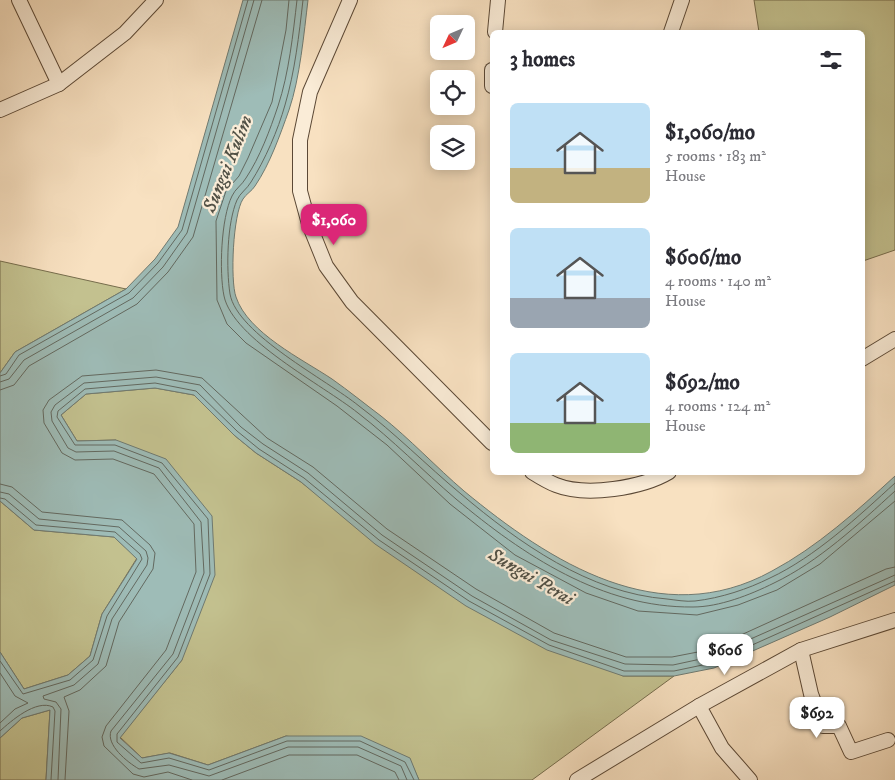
<!DOCTYPE html>
<meta charset="utf-8">
<style>
:root{--surface:#fff;--page:#f2f2f3;--text:#2b2b33;--muted:#7c7c81;--accent:#db2777}
body{margin:0;font-family:"IM FELL DW Pica",serif;background:var(--page);color:var(--text);height:100vh;display:flex;flex-direction:column;font-size:19px;white-space:nowrap}
*{box-sizing:border-box;margin:0}
p{font-size:16px;color:var(--muted)}
.icon{flex:none;width:28px;height:28px;fill:none;stroke:currentColor;stroke-width:2;stroke-linecap:round;stroke-linejoin:round}
.map{position:relative;flex:1;overflow:hidden}
.panel{position:absolute;left:490px;top:30px;width:375px;height:445px;display:flex;flex-direction:column;background:var(--surface);border-radius:8px;box-shadow:0 2px 12px #0003}
.panel>*{flex:none}
.needle{width:32px;rotate:226deg}
.tools{position:absolute;left:430px;top:15px;display:grid;gap:10px}
.tools a{display:grid;place-items:center;width:45px;height:45px;border-radius:8px;background:var(--surface);box-shadow:0 2px 12px #0003;font-size:25px}
.price{position:absolute;translate:-50% -42px;padding:0 11px;border-radius:10px;background:#fff;color:#222;font-size:16px;line-height:32px;filter:drop-shadow(0 1px 2px #0008)}
.price::after{content:'';position:absolute;left:50%;top:30px;width:15px;height:11px;margin-left:-8px;background:inherit;clip-path:polygon(0 0,100% 0,50% 100%)}
.price.on{background:var(--accent);color:#fff}
ul{padding:0;list-style:none}
li{display:flex;align-items:center;gap:15px;height:125px;padding:0 20px}
li span{display:grid;place-items:center;flex:none;width:140px;height:100px;border-radius:8px;color:#555}
li>.icon{margin-inline-start:auto}
span .icon{width:60px;height:60px;fill:#fffc;stroke-width:1}
li b{font-size:21px}
h2{display:flex;justify-content:space-between;align-items:center;height:60px;padding:0 20px;font-size:21px}
.map>svg:first-child{display:block}
.green{fill:#c3c18f;stroke:#766c4c}
.water{fill:#9ebcb7;stroke:#6f7a71}
.lines{fill:none;stroke-linecap:round;stroke-linejoin:round}
.shore{stroke:#636960;stroke-width:1}
.street-casing{stroke:#5c4936;stroke-width:16}
.street{stroke:#faecd7;stroke-width:14}
.labels{text-anchor:middle;dominant-baseline:central;stroke-width:4.5;stroke-linejoin:round;paint-order:stroke}
.water-label{font-size:19px;font-style:italic;fill:#515045;stroke:#faecd7}
</style>
<div class="map">
<svg width="895" height="780" viewBox="0 0 895 780">
<rect width="100%" height="100%" fill="#f8e1c1"/>
<filter id="stains"><feTurbulence type="fractalNoise" baseFrequency=".004" numOctaves="4"/><feColorMatrix values="0 0 0 0 .2 0 0 0 0 .09 0 0 0 0 .02 0 0 0 .5 -.17"/></filter>
<radialGradient id="worn" r=".72"><stop offset=".6" stop-color="#630" stop-opacity="0"/><stop offset="1" stop-color="#630" stop-opacity=".3"/></radialGradient>
<g class="green">
<polygon points="754,0 895,0 895,250 863,261 862,32 759,32"/>
<polygon points="0,261 126,289 15,352 0,373"/>
<polygon points="155,388 194,395 234,435 256,453 301,482 333,507 623,676 674,676 532,780 419,780 409,758 286,736 208,765 170,753 142,758 120,737 182,660 116,440 77,441 61,415 86,394"/>
<polygon points="0,501 34,530 114,537 137,558 102,614 90,656 68,675 24,689 0,652"/>
<polygon points="50,710 46,780 0,780 0,738 22,718"/>
</g>
<path class="water" d="M243,0H308C304,33 300,78 289,110C280,135 270,164 255,186C252,191 246,194 243,199C233,214 230,280 236,297C248,333 302,359 332,379C349,391 365,404 381,416C410,439 436,467 464,491C550,562 660,633 772,571C817,547 857,511 895,476V585L830,617L714,668L674,676H623L547,650L466,606L375,544L301,482L256,453L234,435L194,395L155,388L86,394L61,415L77,441L116,440L166,459L212,516L215,575L182,660L120,738L142,758L169,753L208,765L286,736H361L410,758L419,780H46L50,710L22,718L0,738V652L24,689L68,675L90,656L102,614L137,559L114,537L34,530L0,501V373L15,352L126,289L155,259L178,227Z"/>
<g class="lines">
<g class="shore">
<polyline points="289,0 286,30 272,102 248,158 239,176 226,191 216,221 217,300 227,324 246,343 337,406 387,445 450,504 515,555 586,593 638,611 697,615 738,605 777,590 820,564 895,501"/>
<path d="M297,0C293,34 289,73 278,106C270,130 260,157 246,178C242,185 235,189 232,196C221,218 219,272 224,296C233,339 323,385 358,413C393,440 423,471 456,499C523,555 602,608 693,607C719,607 750,595 774,583C818,562 859,524 895,491"/>
<path d="M303,0C299,35 295,71 285,105C278,130 265,160 251,182C247,189 240,193 237,200C227,223 226,268 230,294C237,334 327,380 359,406C395,433 426,465 461,494C519,543 589,593 667,599C676,600 686,602 695,601C721,598 748,589 770,578C815,557 859,516 895,483"/>
<polyline points="0,376 6,374 19,355 129,293 158,263 182,230 248,0"/>
<polyline points="0,382 9,379 24,360 133,298 163,267 187,233 254,0"/>
<polyline points="0,390 14,385 29,366 137,304 168,272 193,237 262,0"/>
<polyline points="0,484 12,487 42,512 122,520 150,545 155,553 153,569 119,622 106,666 80,690 64,697 69,711 65,780"/>
<polyline points="0,492 9,494 39,519 119,527 146,551 148,558 147,565 112,619 98,664 74,685 43,696 44,699 56,702 61,709 58,780"/>
<polyline points="0,498 5,499 36,525 115,532 140,554 142,559 107,616 93,660 70,680 23,694 0,661"/>
<polyline points="0,673 15,696 28,703 15,709 0,723"/>
<path d="M0,731C11,721 36,699 53,707L55,711L51,780"/>
<polyline points="192,780 168,772 144,777 133,774 104,746 102,737 106,726 166,650 196,572 194,524 154,474 113,459 75,460 62,453 44,423 43,410 49,400 82,376 156,370 202,378 267,438 313,467 387,529 476,589 554,633 626,657 672,657 708,650 886,569 895,567"/>
<polyline points="222,780 289,755 357,755 395,772 399,780"/>
<path d="M407,780L401,766L358,747H288L209,776L169,765L139,769C127,762 106,745 111,731L173,654L204,573L201,522L159,468L114,451L76,452L68,448L52,421L51,412L55,405L84,383L156,377L200,385L241,427L263,444L308,473L382,535L472,596L551,640L625,664L673,665L710,657L895,575"/>
<polyline points="414,780 405,762 360,741 287,741 209,770 169,758 141,763 117,742 117,734 178,657 210,574 208,519 162,463 115,445 75,445 57,417 58,411 85,389 155,383 196,391 237,431 259,449 304,478 379,540 469,601 549,645 624,671 674,671 712,663 895,581"/>
</g>
<defs>
<g id="street">
<polyline points="19,0 59,84"/>
<polyline points="350,0 310,92 300,140 300,191 309,224 326,266 352,302 492,443"/>
<polyline points="495,32 498,0"/>
<polyline points="671,32 682,0"/>
<polyline points="492,70 492,86"/>
<polyline points="0,110 59,84 125,33 156,0"/>
<polyline points="862,359 895,339"/>
<path d="M532,472C540,477 548,482 556,485C586,497 642,488 669,472"/>
<polyline points="801,650 811,694 823,726 839,726 851,752 888,740"/>
<polyline points="699,706 722,748 750,780"/>
<polyline points="577,780 699,706 801,650 895,620"/>
</g>
</defs>
<use href="#street" class="street-casing"/>
<use href="#street" class="street"/>
</g>
<g class="labels">
<g class="water-label">
<text transform="translate(228 164) rotate(-68)">Sungai Kulim</text>
<text transform="translate(531 577) rotate(30)">Sungai Perai</text>
</g>
</g>
<rect width="100%" height="100%" filter="url(#stains)"/>
<rect width="100%" height="100%" fill="url(#worn)"/>
</svg>
<div class="tools">
<a><svg class="needle" viewBox="-14 -14 28 28"><path d="M0-13l5 13h-10z" fill="#e53935"/><path d="M0 13l5-13h-10z" fill="#7c7c81"/></svg></a>
<a><svg class="icon" aria-label="locate" viewBox="0 0 24 24"><circle cx="12" cy="12" r="6"/><path d="M12 2v4M12 18v4M2 12h4M18 12h4"/></svg></a>
<a><svg class="icon" aria-label="layers" viewBox="0 0 24 24"><path d="M12 4l9 5-9 5-9-5zM3 14l9 5 9-5"/></svg></a>
</div>
<b class="price on" style="left:334px;top:246px">$1,060</b>
<b class="price" style="left:725px;top:676px">$606</b>
<b class="price" style="left:817px;top:739px">$692</b>
<section class="panel">
<h2>3 homes<svg class="icon" aria-label="filters" viewBox="0 0 24 24"><path d="M4 7h16M4 17h16"/><circle cx="9" cy="7" r="2"/><circle cx="15" cy="17" r="2"/></svg></h2>
<ul>
<li><span style="background:linear-gradient(#bfe0f5 65%,#c2b280 0)"><svg class="icon" aria-label="home" viewBox="0 0 24 24"><path d="M3 11l9-7 9 7M6 9v11h12V9"/></svg></span><div><b>$1,060/mo</b><p>5 rooms · 183 m²</p><p>House</p></div></li>
<li><span style="background:linear-gradient(#bfe0f5 70%,#9aa5b1 0)"><svg class="icon" aria-label="home" viewBox="0 0 24 24"><path d="M3 11l9-7 9 7M6 9v11h12V9"/></svg></span><div><b>$606/mo</b><p>4 rooms · 140 m²</p><p>House</p></div></li>
<li><span style="background:linear-gradient(#bfe0f5 70%,#8fb573 0)"><svg class="icon" aria-label="home" viewBox="0 0 24 24"><path d="M3 11l9-7 9 7M6 9v11h12V9"/></svg></span><div><b>$692/mo</b><p>4 rooms · 124 m²</p><p>House</p></div></li>
</ul>
</section>
</div>
